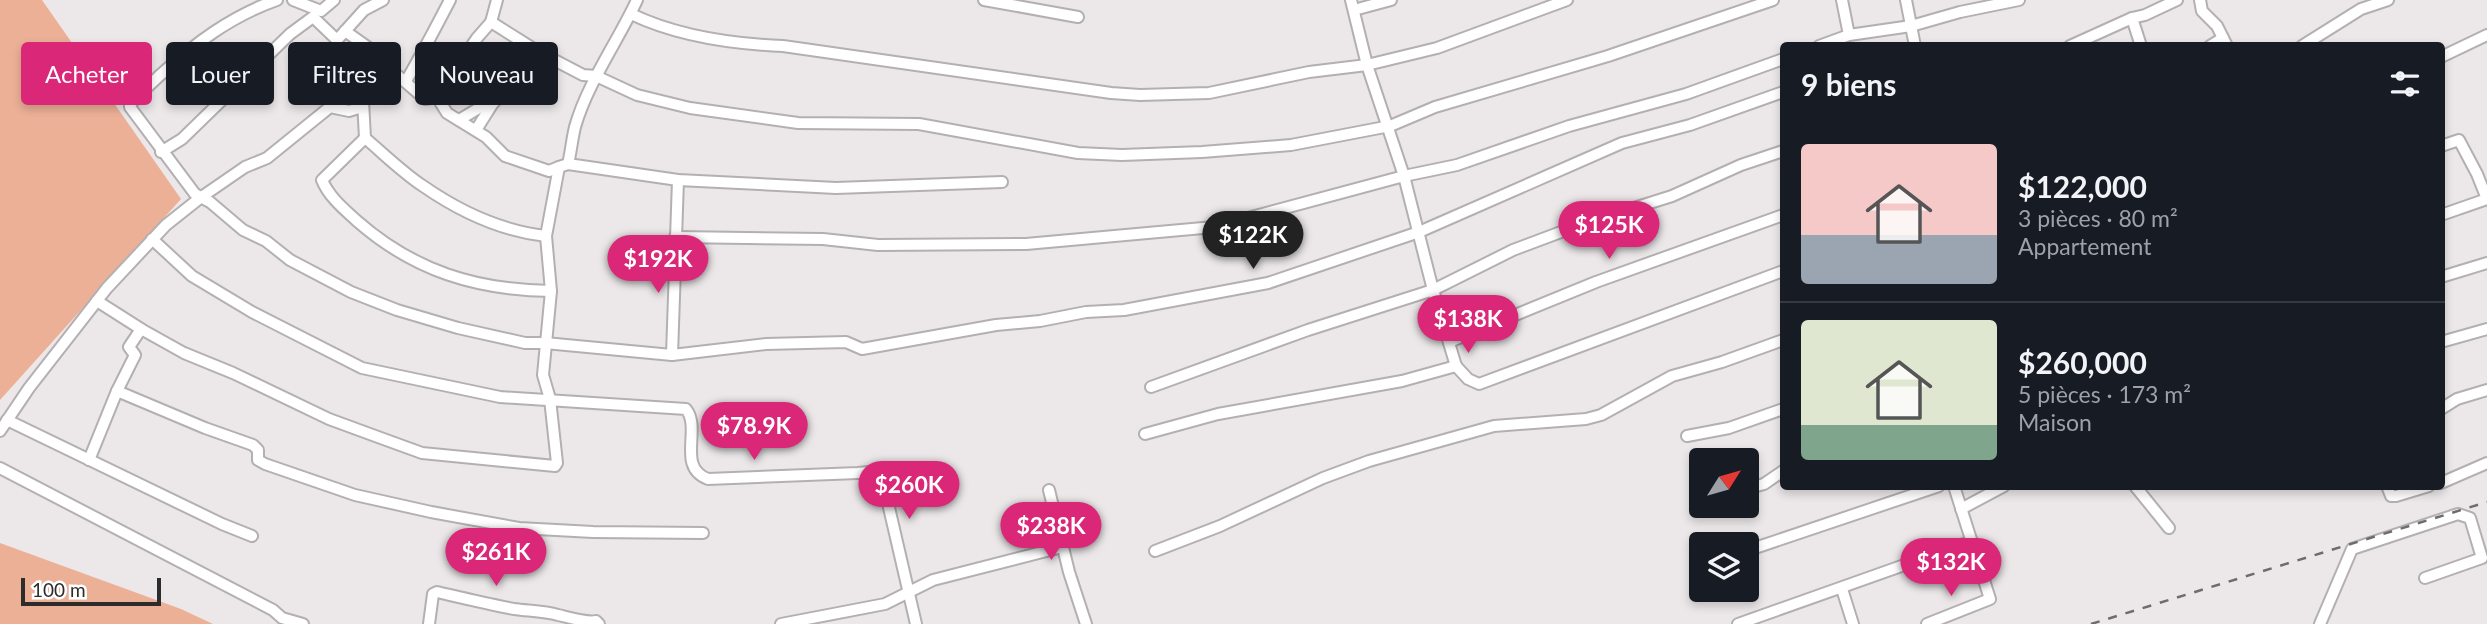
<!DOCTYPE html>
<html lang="fr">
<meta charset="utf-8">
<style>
:root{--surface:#171b24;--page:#242831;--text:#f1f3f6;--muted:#9ea1a6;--line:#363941;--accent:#db2777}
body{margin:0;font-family:Lato,sans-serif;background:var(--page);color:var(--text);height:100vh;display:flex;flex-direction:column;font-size:26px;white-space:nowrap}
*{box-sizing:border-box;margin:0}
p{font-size:23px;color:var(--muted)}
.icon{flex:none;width:38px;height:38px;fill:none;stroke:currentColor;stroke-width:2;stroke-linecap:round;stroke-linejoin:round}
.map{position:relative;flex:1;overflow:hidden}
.sheet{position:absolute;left:1780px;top:42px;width:665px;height:448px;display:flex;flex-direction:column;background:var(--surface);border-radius:7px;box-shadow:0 4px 10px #0003}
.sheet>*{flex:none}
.hud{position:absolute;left:21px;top:42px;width:665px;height:63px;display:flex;gap:14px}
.needle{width:46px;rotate:53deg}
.buttons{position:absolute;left:1689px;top:448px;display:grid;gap:14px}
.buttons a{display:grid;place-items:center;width:70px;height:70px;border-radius:7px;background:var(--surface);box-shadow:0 4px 10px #0003;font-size:35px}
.scale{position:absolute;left:21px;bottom:18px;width:140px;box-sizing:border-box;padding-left:7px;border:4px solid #2d2c2c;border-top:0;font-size:19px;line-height:24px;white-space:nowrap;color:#2d2c2c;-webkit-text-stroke:5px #fff;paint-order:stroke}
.price{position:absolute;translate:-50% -60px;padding:0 16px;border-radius:24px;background:var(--accent);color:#fff;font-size:23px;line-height:46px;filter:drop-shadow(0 2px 4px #0008)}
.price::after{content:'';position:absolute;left:50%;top:42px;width:21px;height:16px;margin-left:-10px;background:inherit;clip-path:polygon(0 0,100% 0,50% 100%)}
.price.on{background:#222;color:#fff}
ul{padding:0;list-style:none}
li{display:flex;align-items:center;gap:21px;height:175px;padding:0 21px}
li+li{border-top:2px solid var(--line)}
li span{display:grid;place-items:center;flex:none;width:196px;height:140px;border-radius:7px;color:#555}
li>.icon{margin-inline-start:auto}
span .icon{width:84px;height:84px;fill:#fffc;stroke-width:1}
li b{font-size:30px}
h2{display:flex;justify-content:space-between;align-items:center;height:84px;padding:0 21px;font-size:30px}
.chip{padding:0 24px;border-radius:7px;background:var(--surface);box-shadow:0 4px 10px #0003;font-size:24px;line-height:63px}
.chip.on{background:var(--accent);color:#fff}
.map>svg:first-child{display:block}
.green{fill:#ecb097}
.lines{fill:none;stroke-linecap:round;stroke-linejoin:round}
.minor-casing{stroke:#b4b0b1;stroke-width:14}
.minor{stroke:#fff;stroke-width:10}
.rail{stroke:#6e6c6c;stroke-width:2.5;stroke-dasharray:9 9;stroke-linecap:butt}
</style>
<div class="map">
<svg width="2487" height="624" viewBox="0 0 2487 624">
<rect width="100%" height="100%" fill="#ece8e9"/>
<g class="green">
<polygon points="0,0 42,0 181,199 0,400"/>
<polygon points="0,543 181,609 213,624 0,624"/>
</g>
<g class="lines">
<defs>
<g id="minor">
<path d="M277,0C231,16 194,44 158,77C149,86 138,95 130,105V107L195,194L210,202L243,230L266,241L290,260L351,292L397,310L458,328L525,343H545L672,355L766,344L846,342L862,349L996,325L1040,321L1086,312L1124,310L1268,283L1419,232L1622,143L1690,125L1783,92"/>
<polyline points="293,0 321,11 334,0"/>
<polyline points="984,0 1078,17"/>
<polyline points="1351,0 1367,65 1404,176 1433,290 1456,366"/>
<polyline points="1842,0 1849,35"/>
<polyline points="1906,0 1915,46"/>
<polyline points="2200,0 2202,11 2217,26 2227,46"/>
<polyline points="1354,10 1391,0"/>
<path d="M631,14C677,36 732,44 783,46L1111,93L1140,95L1209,93L1309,72L1367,65L1437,48L1567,0"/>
<polyline points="2132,18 2145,15 2177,0"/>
<polyline points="491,22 537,51 583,75 596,76 637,95 690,108 798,123 919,124 1078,153 1122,155 1202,152 1291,145 1390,126 1435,107 1608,56 1773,0"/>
<path d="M345,31L383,58L363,101L365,138C384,154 402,172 423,186C459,211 502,231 546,236"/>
<polyline points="1819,46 1849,35 1911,26 1960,12 2019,0"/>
<polyline points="2070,46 2132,18 2141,46"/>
<polyline points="2210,46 2223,38"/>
<polyline points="2302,46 2361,9 2388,0"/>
<polyline points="2441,57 2487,35"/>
<polyline points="382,62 425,99 437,97 447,113 486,137 505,156 549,171 559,167"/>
<path d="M406,81C422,54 436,27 450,0"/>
<polyline points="437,97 477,38 491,22 497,0"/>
<polyline points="459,120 484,105 493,103 513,85 537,51"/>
<polyline points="476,130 493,103"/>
<path d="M365,138L322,180C329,197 344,209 357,221C414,271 476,290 551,291"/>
<polyline points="2441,146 2459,140 2477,174 2487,199"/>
<polyline points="161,152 182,139 290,34 313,17 337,40 364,10 383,0"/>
<polyline points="568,164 678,180 836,188 1002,182"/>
<polyline points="2441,215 2487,199"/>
<polyline points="675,237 823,239 878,245 1026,244 1214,227 1404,176 1457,165 1569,126 1686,94 1783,59"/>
<path d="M152,239L192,276L252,312L362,368L500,397L686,409C702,429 676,467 708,479L858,473L878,471L881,473L916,624"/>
<polyline points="2441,277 2487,263"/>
<path d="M97,301L141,329L184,353L233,373L329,419L378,437L422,453L555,466L557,463L550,399L543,375L551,291L546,236L559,167L568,164C571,152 572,139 575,127C587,84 618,41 637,0"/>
<polyline points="1449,342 1596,282 1783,215"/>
<polyline points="2441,342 2487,329"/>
<polyline points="672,355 678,180"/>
<polyline points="1151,387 1308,330 1433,290 1513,250 1577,226 1672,196 1741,165 1783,151"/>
<polyline points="117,391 205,428 253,445 258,450 258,460 265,464 355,495 431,512 519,528 593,532 703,533"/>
<polyline points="2441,409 2457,399 2487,390"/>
<polyline points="7,420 222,524 252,536"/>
<polyline points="0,431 29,388 107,288 166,225 200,198 245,167 267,158 330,107 349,111 362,107"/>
<polyline points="1145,434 1218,414 1402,381 1456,366 1468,379 1479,384 1783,271"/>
<polyline points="1687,436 1729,428 1783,409"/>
<polyline points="89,460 117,391 135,355 129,347 141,329"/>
<polyline points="0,468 273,610 282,618 303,624"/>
<polyline points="2441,483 2487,463"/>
<polyline points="2135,486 2169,528"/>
<polyline points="2387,486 2391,496 2396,496 2429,486"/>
<polyline points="1746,489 1764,484 1783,471"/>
<polyline points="1049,490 1069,572 1086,624"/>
<polyline points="1961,509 2004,486"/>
<polyline points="1155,551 1220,526 1323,478 1369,461 1494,426 1586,419 1601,415 1672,376 1722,362 1783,340"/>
<polyline points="1746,551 1939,486"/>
<polyline points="1842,589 1853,624"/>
<path d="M429,624L433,594L437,592C463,598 488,604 514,609C528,611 544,611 558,615C567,617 587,623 596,621L599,624"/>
<polyline points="781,624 885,604 933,580 1062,547"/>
<polyline points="1738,624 1972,541"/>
<polyline points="1927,624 1990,599 1954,486"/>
<polyline points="2320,624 2352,549 2458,514 2470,518 2482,558 2425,578"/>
</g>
</defs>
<use href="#minor" class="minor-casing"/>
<use href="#minor" class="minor"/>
<polyline class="rail" points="2091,624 2487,502"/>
</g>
</svg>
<div class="buttons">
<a><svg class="needle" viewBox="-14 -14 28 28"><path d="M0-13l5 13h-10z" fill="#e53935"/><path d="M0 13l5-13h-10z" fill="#9ea1a6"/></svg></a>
<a><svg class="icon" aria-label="layers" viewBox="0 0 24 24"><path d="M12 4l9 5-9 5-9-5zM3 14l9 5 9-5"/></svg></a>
</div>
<div class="scale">100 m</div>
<b class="price" style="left:1609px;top:261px">$125K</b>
<b class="price on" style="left:1253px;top:271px">$122K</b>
<b class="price" style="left:658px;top:295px">$192K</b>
<b class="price" style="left:1468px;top:355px">$138K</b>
<b class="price" style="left:754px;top:462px">$78.9K</b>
<b class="price" style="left:909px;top:521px">$260K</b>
<b class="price" style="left:1051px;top:562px">$238K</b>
<b class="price" style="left:496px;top:588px">$261K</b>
<b class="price" style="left:1951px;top:598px">$132K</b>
<div class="hud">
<a class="chip on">Acheter</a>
<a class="chip">Louer</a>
<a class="chip">Filtres</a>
<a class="chip">Nouveau</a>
</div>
<section class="sheet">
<h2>9 biens<svg class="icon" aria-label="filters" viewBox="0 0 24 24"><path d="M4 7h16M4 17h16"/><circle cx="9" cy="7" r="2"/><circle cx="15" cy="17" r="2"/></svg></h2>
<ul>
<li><span style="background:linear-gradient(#f6c9c9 65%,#9aa5b1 0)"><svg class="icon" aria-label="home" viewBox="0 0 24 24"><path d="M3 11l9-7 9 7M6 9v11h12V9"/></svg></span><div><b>$122,000</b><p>3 pièces · 80 m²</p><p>Appartement</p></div></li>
<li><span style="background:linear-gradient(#dfe7d0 75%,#7fa58c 0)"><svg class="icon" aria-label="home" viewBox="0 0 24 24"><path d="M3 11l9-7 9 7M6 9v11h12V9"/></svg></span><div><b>$260,000</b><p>5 pièces · 173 m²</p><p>Maison</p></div></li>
</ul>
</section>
</div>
